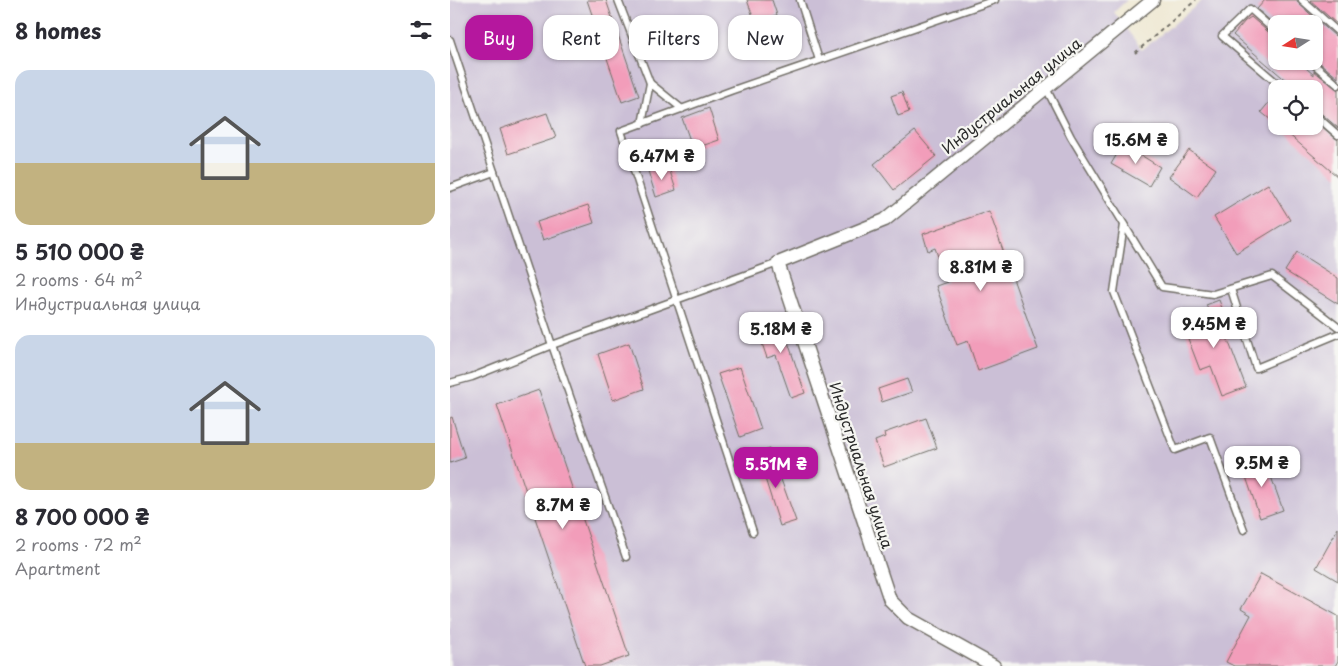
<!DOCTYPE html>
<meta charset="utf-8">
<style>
:root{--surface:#fff;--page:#f7f7f7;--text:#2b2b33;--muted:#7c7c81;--accent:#b5179e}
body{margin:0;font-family:"Playpen Sans",sans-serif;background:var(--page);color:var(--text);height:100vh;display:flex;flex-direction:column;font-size:19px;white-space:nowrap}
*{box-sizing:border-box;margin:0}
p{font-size:16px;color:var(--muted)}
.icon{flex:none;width:28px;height:28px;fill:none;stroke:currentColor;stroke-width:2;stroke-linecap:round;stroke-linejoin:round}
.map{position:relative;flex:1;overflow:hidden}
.panel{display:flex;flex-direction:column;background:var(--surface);width:450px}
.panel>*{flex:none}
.top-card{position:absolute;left:15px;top:15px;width:475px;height:45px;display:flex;gap:10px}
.needle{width:32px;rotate:258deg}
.fabs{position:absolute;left:818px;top:15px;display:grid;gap:10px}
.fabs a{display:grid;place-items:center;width:55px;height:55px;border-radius:10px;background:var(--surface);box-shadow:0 1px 4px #0004;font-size:25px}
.price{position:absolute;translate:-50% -42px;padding:0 11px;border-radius:10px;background:#fff;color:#222;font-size:16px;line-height:32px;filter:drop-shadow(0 1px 2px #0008)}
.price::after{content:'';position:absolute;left:50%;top:30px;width:15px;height:11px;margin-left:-8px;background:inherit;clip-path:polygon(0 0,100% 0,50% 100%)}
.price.selected{background:var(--accent);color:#fff}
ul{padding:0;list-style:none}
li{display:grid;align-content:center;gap:10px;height:265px;padding:0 15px}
li span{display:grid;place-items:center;height:155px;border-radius:15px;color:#555}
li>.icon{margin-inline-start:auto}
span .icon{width:90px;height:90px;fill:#fffc;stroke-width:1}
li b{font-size:21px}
h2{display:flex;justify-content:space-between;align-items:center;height:60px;padding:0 15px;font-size:21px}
.tag{padding:0 18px;border-radius:15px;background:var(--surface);box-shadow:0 1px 4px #0004;font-size:18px;line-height:45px}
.tag.selected{background:var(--accent);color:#fff}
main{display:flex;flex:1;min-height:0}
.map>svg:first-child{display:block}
.industrial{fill:#cbbfd6;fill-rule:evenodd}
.building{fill:#f29dba}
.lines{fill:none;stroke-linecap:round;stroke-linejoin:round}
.service-casing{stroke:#706d65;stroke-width:9}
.minor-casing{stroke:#706d65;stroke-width:15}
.path{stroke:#706d65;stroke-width:2;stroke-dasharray:4 4;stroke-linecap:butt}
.service{stroke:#fff;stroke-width:6}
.minor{stroke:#fff;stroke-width:12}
.labels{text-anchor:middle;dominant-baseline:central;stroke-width:4.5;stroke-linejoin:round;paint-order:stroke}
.street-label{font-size:15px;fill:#2b2b2b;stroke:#f6f6f2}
</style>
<main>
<section class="panel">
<h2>8 homes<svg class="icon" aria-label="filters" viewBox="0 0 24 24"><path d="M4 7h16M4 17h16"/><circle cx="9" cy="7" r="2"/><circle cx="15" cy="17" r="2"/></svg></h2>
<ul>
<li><span style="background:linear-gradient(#c9d6e8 60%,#c2b280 0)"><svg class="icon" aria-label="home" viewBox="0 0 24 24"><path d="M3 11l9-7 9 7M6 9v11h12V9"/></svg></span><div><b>5 510 000 ₴</b><p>2 rooms · 64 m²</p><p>Индустриальная улица</p></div></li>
<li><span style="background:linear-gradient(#c9d6e8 70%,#c2b280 0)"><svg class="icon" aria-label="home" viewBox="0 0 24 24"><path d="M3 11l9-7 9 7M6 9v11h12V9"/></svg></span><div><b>8 700 000 ₴</b><p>2 rooms · 72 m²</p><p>Apartment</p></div></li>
</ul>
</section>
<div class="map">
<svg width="888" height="666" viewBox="0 0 888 666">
<rect width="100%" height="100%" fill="#f6f6f2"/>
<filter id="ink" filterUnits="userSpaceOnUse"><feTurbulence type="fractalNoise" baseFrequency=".02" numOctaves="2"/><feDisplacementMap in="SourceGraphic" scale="10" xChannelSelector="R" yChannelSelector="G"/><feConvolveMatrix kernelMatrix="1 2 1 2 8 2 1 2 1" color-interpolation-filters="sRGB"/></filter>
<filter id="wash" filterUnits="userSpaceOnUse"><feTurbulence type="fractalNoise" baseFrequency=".0096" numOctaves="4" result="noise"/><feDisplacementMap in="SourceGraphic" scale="20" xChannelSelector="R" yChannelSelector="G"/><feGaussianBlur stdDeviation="1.12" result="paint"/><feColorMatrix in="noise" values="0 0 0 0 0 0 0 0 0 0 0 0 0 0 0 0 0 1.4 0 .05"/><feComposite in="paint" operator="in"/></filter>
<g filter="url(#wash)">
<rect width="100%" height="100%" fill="#efe8d2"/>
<path class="industrial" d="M0,0H677L664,12L692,50L753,0H888V666H0ZM826,24H864V61H826ZM826,89H864V126H826Z"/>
<g id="blocks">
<g class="building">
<polygon points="137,0 156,0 189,96 172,102"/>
<polygon points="297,0 322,0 327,15 305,22"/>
<polygon points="815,0 847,0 849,4 885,36 888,37 888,78 864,58 864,24 826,24 826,26 807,9"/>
<polygon points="860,0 888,0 888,25"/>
<polygon points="801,17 823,36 826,37 826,61 848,61 864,75 864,71 888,90 888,128 867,110 864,109 864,89 846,89 783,35 795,21"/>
<polygon points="452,92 459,112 448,116 441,96"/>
<polygon points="826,94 826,124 811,112"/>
<polygon points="259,108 269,140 243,149 232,118"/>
<polygon points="97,113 106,138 58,154 50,129"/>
<polygon points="864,120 888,140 888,177 829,126 864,126"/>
<polygon points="465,131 486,156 444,190 424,164"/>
<polygon points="673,144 710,167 699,186 661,164"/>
<polygon points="739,150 766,169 747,197 719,177"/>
<polygon points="218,165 226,190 206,197 198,171"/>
<polygon points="818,184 840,220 786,253 764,217"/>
<polygon points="138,205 144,223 93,240 87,222"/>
<polygon points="539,211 588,349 528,371 518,341 507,345 486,286 497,282 485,248 478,251 473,234"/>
<polygon points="847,252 888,278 888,304 835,271"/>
<polygon points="769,300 773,311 770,312 775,326 773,327 796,387 772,396 761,366 750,370 732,323 759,312 756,305"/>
<polygon points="330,318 355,393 341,398 326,355 317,358 306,326"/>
<polygon points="179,343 194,389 163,400 148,354"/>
<polygon points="290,367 311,429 290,437 268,374"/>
<polygon points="457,379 462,392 432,402 428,389"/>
<polygon points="89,390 179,656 150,666 135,666 47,405"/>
<polygon points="2,417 15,458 0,463 0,418"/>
<polygon points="476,418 487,448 434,467 425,441 435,437 434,433"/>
<polygon points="320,449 346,521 330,526 307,453"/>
<polygon points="814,457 833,510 810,518 792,465"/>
<polygon points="888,528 888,581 866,568"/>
<polygon points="811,574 888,616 888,661 885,666 784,666 776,662 801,615 791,609"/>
</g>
</g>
</g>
<g filter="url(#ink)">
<use href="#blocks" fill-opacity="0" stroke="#706d65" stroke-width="1"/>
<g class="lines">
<defs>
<g id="service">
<polyline points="168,0 200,83 192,124"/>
<polyline points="350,0 369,60"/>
<polyline points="852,0 888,32"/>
<polyline points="826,32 800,9 772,36 834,89"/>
<polyline points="0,40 102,345 176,557"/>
<polyline points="860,61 888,85"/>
<polyline points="200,83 232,109"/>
<polyline points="596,88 621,137 712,287 763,294 822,276 888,327"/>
<polyline points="864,114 888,135"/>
<polyline points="0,188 44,172"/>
<polyline points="674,225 664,292 725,450 760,437 794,530"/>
<polyline points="781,289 806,368 888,334"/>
<polyline points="0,383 22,377 102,345 328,263"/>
<polyline points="303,532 171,131 283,90 545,0"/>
</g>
<polyline id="minor" points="544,666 458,618 440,600 328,263 435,220 703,0"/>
</defs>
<use href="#service" class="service-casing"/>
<use href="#minor" class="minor-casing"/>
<polyline class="path" points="685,53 746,0"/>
<use href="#service" class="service"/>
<use href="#minor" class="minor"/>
</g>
</g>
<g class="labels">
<g class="street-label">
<text transform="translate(561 95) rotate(-39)">Индустриальная улица</text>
<text transform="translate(412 465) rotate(72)">Индустриальная улица</text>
</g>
</g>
</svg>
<div class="fabs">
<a><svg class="needle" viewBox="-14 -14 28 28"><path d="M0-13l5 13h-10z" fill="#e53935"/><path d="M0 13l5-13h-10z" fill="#7c7c81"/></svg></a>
<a><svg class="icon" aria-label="locate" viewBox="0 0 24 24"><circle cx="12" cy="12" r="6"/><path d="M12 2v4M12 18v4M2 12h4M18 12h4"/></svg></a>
</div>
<b class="price" style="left:686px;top:165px">15.6M ₴</b>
<b class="price" style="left:212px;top:181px">6.47M ₴</b>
<b class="price" style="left:531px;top:292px">8.81M ₴</b>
<b class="price" style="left:764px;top:349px">9.45M ₴</b>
<b class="price" style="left:331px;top:354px">5.18M ₴</b>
<b class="price" style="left:812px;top:488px">9.5M ₴</b>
<b class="price selected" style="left:326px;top:489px">5.51M ₴</b>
<b class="price" style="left:113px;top:530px">8.7M ₴</b>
<div class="top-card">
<a class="tag selected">Buy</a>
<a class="tag">Rent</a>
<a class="tag">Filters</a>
<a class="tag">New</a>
</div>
</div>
</main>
